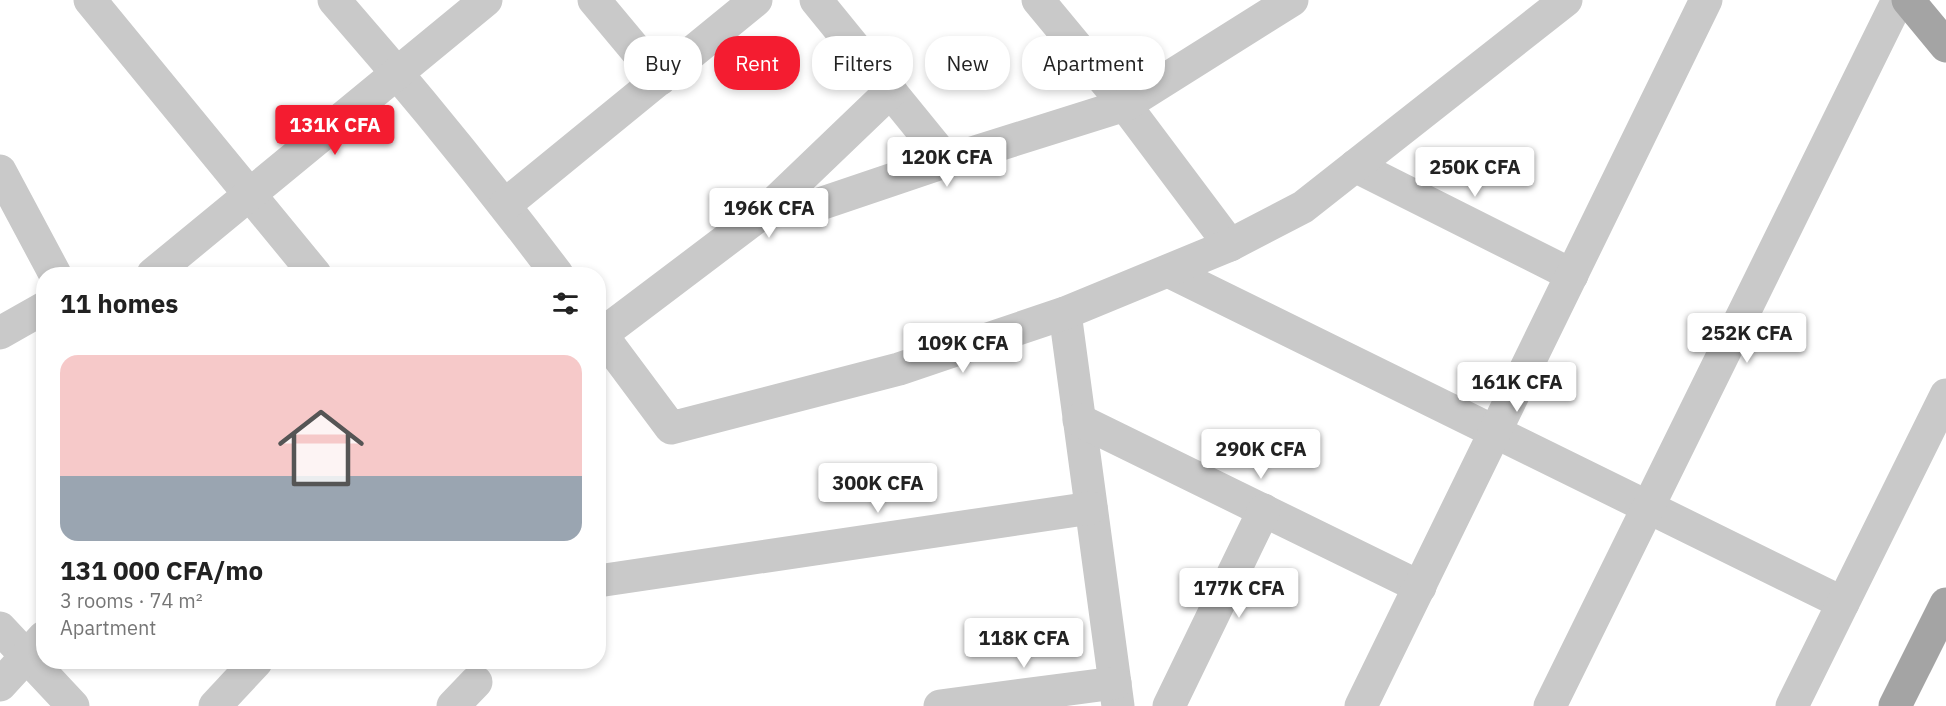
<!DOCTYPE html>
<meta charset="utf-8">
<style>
:root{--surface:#fff;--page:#f2f2f2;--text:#222;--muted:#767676;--line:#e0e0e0;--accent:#f41c30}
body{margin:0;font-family:"IBM Plex Sans",sans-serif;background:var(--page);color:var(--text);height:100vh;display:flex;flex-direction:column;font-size:22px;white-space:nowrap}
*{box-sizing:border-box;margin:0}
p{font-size:20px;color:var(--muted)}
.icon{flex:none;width:33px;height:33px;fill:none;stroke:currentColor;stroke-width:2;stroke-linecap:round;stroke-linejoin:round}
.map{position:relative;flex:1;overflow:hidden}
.sheet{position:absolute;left:36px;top:267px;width:570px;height:402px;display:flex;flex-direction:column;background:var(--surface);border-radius:24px;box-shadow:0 3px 9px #0003}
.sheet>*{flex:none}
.banner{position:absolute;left:624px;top:36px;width:570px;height:54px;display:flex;gap:12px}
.price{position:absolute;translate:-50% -51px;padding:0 14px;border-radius:6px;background:#fff;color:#222;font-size:20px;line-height:39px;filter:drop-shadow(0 2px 3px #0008)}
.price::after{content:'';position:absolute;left:50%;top:36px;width:18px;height:14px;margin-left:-9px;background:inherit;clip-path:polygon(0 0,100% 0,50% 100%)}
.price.selected{background:var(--accent);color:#fff}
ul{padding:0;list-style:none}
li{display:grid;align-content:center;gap:12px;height:318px;padding:0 24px}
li+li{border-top:2px solid var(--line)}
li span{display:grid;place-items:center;height:186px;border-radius:18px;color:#555}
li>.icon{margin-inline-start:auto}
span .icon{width:108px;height:108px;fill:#fffc;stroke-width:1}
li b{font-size:26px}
h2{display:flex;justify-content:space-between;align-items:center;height:72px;padding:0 24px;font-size:26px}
.tag{padding:0 21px;border-radius:24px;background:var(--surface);box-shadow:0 3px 9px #0003;font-size:21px;line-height:54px}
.tag.selected{background:var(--accent);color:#fff}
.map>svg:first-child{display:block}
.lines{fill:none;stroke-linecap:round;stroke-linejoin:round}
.minor{stroke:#c9c9c9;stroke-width:33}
.major{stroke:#a4a4a4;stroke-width:33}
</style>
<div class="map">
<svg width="1946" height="706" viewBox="0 0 1946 706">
<rect width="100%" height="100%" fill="#fff"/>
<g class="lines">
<g class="minor">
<polyline points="90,0 315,274"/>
<path d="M334,0C412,89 486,180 557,274"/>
<polyline points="594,0 660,79"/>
<polyline points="816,0 947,161"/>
<polyline points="1038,0 1125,105 1230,245"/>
<polyline points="1355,166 1572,275"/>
<polyline points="0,171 55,274"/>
<polyline points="505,205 756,0"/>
<polyline points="770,207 785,210 811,207 947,161 1125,105 1292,0"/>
<polyline points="1168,271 1843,603"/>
<polyline points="153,274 486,0"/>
<polyline points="1065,313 1118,706"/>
<polyline points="598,330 671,428 899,369 1065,313 1230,245 1303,207 1566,0"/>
<polyline points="0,333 44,308"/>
<polyline points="602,334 770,207 891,91"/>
<polyline points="1079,420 1420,587"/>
<polyline points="598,581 1091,508"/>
<polyline points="0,628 73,706"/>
<polyline points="0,685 44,637"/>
<polyline points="215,706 256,662"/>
<polyline points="453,706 476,682"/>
<polyline points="940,706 1115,683"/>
<polyline points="1169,706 1264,510"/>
<polyline points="1361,706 1706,0"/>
<polyline points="1550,706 1898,0"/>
<polyline points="1792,706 1946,395"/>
</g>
<g class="major">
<polyline points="1908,0 1946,46"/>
<polyline points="1895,706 1946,604"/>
</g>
</g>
</svg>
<b class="price selected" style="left:335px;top:156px">131K CFA</b>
<b class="price" style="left:947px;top:188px">120K CFA</b>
<b class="price" style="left:1475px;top:198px">250K CFA</b>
<b class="price" style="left:769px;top:239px">196K CFA</b>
<b class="price" style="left:1747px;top:364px">252K CFA</b>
<b class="price" style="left:963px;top:374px">109K CFA</b>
<b class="price" style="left:1517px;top:413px">161K CFA</b>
<b class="price" style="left:1261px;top:480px">290K CFA</b>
<b class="price" style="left:878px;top:514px">300K CFA</b>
<b class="price" style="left:1239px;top:619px">177K CFA</b>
<b class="price" style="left:1024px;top:669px">118K CFA</b>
<div class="banner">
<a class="tag">Buy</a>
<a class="tag selected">Rent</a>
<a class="tag">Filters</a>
<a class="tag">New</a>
<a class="tag">Apartment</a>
</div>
<section class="sheet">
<h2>11 homes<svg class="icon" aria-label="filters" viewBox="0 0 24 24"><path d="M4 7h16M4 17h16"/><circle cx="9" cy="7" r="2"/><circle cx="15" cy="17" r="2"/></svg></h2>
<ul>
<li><span style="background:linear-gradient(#f6c9c9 65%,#9aa5b1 0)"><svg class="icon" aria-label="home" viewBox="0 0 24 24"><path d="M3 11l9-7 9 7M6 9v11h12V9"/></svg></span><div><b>131 000 CFA/mo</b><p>3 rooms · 74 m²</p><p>Apartment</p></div></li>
</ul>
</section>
</div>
